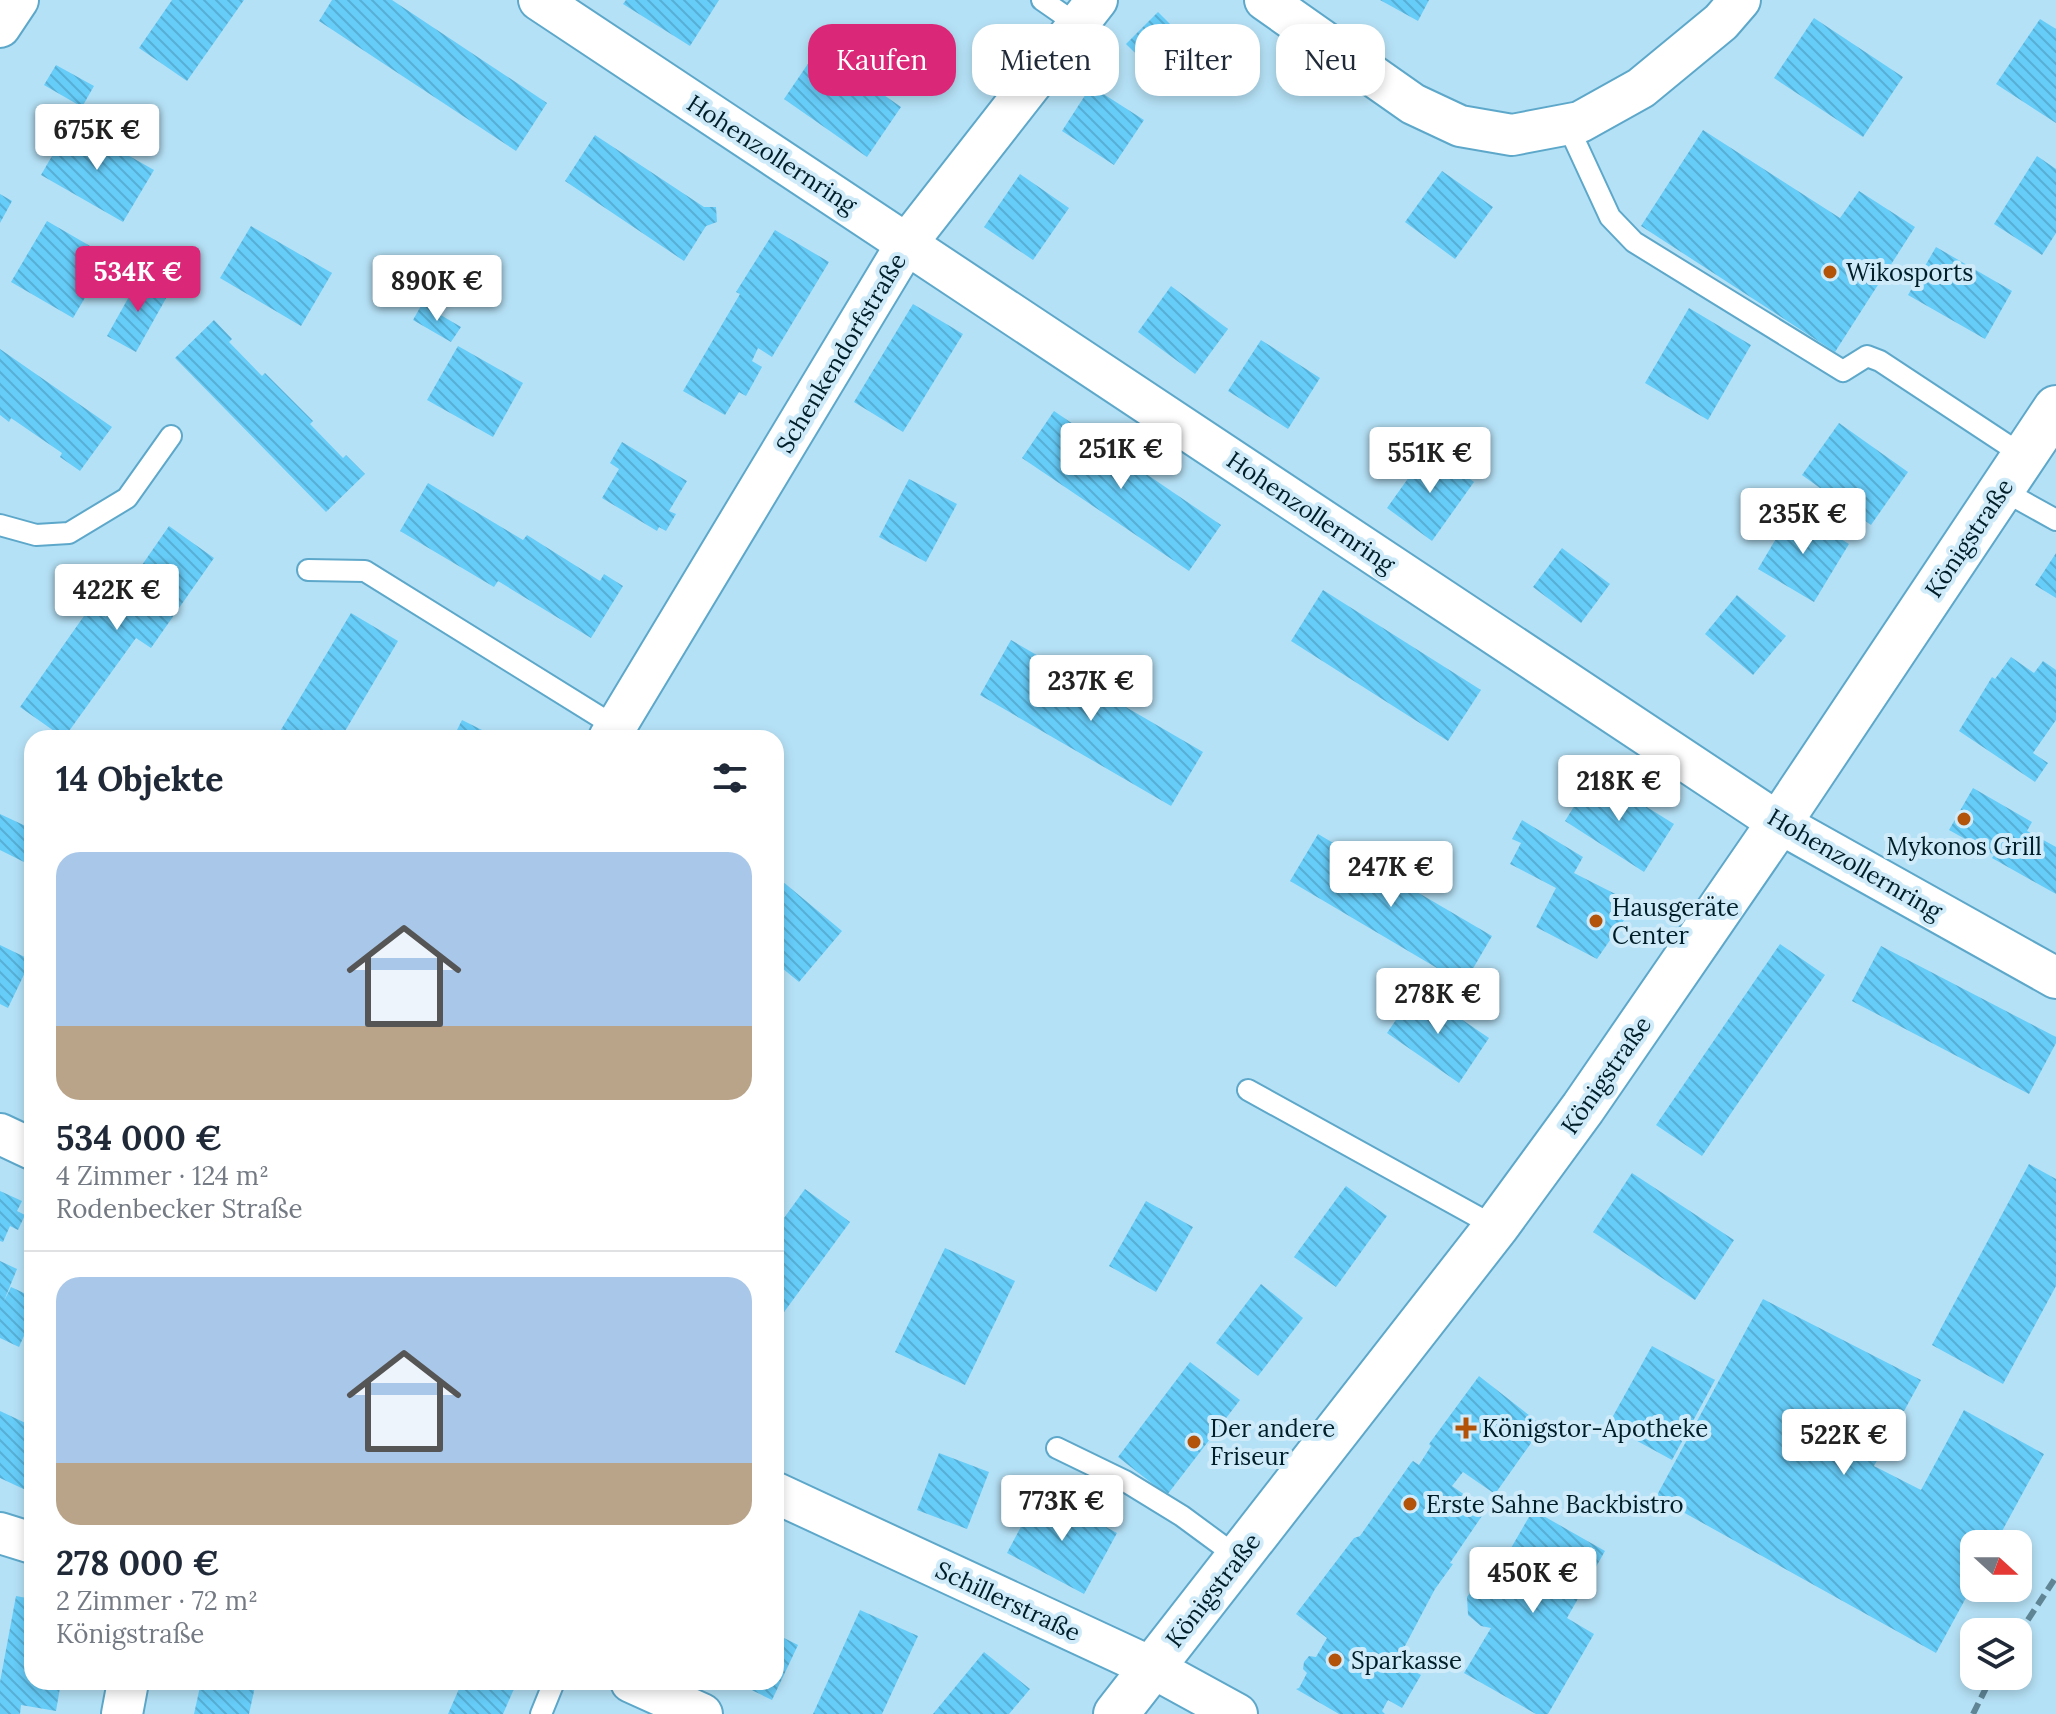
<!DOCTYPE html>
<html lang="de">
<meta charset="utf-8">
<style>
:root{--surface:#fff;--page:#f2f2f3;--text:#1f2937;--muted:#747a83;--line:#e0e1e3;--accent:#db2777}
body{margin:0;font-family:Lora,serif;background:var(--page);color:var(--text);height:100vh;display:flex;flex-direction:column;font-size:30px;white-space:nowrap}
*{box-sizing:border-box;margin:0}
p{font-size:26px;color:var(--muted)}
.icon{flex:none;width:44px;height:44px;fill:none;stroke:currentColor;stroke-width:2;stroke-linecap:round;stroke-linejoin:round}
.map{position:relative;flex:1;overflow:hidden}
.sheet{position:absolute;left:24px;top:730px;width:760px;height:960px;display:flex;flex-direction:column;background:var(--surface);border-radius:24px;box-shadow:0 4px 12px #0003}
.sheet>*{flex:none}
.guide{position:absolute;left:808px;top:24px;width:760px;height:72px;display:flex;gap:16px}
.needle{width:52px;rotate:111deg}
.tools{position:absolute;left:1960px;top:1530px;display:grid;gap:16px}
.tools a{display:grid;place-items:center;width:72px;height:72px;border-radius:16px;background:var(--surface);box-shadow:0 4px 12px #0003;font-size:40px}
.price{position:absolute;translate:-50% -68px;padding:0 18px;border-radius:8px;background:#fff;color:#222;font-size:26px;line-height:52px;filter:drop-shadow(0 2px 4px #0008)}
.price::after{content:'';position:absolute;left:50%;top:48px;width:24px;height:18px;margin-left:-12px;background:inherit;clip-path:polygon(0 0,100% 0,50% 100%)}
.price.on{background:var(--accent);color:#fff}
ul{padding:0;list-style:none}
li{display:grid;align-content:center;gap:16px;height:424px;padding:0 32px}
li+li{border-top:2px solid var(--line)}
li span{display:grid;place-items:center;height:248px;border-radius:24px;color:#555}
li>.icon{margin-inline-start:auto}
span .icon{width:144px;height:144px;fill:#fffc;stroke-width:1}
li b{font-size:34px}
h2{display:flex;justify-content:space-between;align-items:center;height:96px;padding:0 32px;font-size:34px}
.chip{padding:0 28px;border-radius:24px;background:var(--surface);box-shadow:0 4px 12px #0003;font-size:28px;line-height:72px}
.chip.on{background:var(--accent);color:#fff}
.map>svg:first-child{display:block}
.building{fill:url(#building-back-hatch)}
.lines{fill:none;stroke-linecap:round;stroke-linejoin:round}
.service-casing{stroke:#5da8ca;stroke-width:24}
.minor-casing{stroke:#5da8ca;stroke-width:44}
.secondary-casing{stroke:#5da8ca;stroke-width:48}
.service{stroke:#fff;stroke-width:20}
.minor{stroke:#fff;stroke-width:40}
.secondary{stroke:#fff;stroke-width:44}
.rail{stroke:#608696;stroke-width:6;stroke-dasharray:12 6;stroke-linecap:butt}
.poi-dot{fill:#b25309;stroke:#cfebfa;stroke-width:3}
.labels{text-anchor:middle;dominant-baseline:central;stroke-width:8;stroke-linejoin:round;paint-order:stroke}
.street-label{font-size:24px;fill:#001e2a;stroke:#cfebfa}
.poi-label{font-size:24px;fill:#001e2a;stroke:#cfebfa;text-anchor:start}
</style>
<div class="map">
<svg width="2056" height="1714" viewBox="0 0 2056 1714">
<defs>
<pattern id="building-back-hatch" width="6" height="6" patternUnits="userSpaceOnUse" patternTransform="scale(2)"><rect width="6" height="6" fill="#66ccf8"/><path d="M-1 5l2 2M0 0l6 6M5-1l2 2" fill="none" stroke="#57afd5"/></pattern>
</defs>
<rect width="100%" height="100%" fill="#b5e1f6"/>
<g class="building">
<polygon points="172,0 244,0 187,81 139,48"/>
<polygon points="332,0 392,0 547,103 516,151 319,21"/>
<polygon points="626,0 719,0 690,46 623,4"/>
<polygon points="1380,0 1429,0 1418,21"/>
<polygon points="1158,12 1210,64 1178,95 1126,44"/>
<polygon points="1814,18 1903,77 1863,137 1774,78"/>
<polygon points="2040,19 2056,29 2056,123 1996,84"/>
<polygon points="818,49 901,107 867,157 784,99"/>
<polygon points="56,65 94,86 82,107 44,85"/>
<polygon points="1091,86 1144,120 1114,165 1062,131"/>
<polygon points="71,123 154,170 123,222 41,175"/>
<polygon points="1703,130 1840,218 1859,191 1915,227 1835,352 1641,226"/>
<polygon points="595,135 704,207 716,207 717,222 706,226 684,261 565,181"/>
<polygon points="2037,156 2056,169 2056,233 2042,255 1994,224"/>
<polygon points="1442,171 1493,207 1455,259 1405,222"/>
<polygon points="1020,174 1069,208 1033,260 984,227"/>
<polygon points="0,194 12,201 0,223"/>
<polygon points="47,221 109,257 73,318 11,282"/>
<polygon points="251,226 332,273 301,326 220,278"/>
<polygon points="775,230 829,262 772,357 758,348 752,361 762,367 746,396 739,392 725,415 683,391 740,294 736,292"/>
<polygon points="1936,247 2012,291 1985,339 1908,295"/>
<polygon points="140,277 169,293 136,352 107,336"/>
<polygon points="1171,286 1228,329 1195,374 1138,332"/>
<polygon points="422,304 461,327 451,342 413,320"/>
<polygon points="913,304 963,334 903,432 854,402"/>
<polygon points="1689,308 1751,345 1708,420 1645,383"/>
<polygon points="214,320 232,339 229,342 262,376 265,373 313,421 310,424 343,458 346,455 365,474 326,512 175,358"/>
<polygon points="1261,340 1320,378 1288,429 1228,391"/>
<polygon points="458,346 523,383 493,437 427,400"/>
<polygon points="0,349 112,427 80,471 60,457 62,453 11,418 9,422 0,415"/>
<polygon points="1054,411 1221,525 1189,571 1022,458"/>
<polygon points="1839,423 1908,472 1871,525 1802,475"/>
<polygon points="622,442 687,481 669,511 676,514 666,531 659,527 657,531 602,498 619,469 610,463"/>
<polygon points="1429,449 1474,482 1432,541 1387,508"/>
<polygon points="909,479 957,504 926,562 879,537"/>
<polygon points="428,483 523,540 527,535 600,581 604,574 623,586 591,638 498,581 494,587 400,531"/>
<polygon points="1793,510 1849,544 1814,602 1758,569"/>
<polygon points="169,526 214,558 151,648 136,638 64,738 20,707 91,606 106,617"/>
<polygon points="1562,548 1610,584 1581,623 1533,587"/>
<polygon points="2056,553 2056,598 2035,585"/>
<polygon points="1323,590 1481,690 1448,741 1291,641"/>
<polygon points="1737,595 1786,636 1753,675 1705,634"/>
<polygon points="351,613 398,641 341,738 276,738"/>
<polygon points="1011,640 1203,752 1171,806 980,695"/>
<polygon points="2011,657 2034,673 2043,661 2056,670 2056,720 2033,753 2048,763 2035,782 1959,731 1992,677 1995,679"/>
<polygon points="462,720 498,738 453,738"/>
<polygon points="1594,774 1674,824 1644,872 1565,821"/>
<polygon points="1973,788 2032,822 2027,831 2056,847 2056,894 1992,858 1994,855 1949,830"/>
<polygon points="0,814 32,829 32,866 0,850"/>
<polygon points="1522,820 1583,857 1574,873 1635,904 1597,959 1536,927 1556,888 1510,864 1521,843 1512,839"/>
<polygon points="1318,834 1492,936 1464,984 1290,881"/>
<polygon points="776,876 842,931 799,982 776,963"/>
<polygon points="1780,944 1825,975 1702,1156 1656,1125"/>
<polygon points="0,945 31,960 8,1008 0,1004"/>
<polygon points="1881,946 2056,1037 2056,1043 2029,1094 1852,1001"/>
<polygon points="1417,989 1489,1038 1459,1083 1387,1033"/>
<polygon points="2029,1164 2056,1179 2056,1286 2003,1384 1932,1345"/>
<polygon points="1632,1173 1734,1240 1695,1300 1593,1232"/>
<polygon points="1346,1186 1387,1216 1336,1287 1294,1257"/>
<polygon points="805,1189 850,1222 776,1323 776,1229"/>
<polygon points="0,1191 22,1201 17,1211 25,1215 18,1230 10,1226 3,1242 0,1241"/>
<polygon points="1146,1201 1193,1227 1156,1292 1109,1266"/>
<polygon points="945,1248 1015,1281 965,1385 895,1352"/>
<polygon points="0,1261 17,1269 4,1301 11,1287 26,1294 32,1282 32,1318 19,1347 0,1338"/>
<polygon points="1261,1284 1303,1318 1258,1376 1216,1343"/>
<polygon points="1763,1299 1921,1380 1874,1466 1921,1490 1964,1410 2044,1454 1995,1544 1974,1544 1974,1583 1936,1653 1656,1497"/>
<polygon points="1652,1346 1715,1380 1672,1460 1608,1425"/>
<polygon points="1190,1362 1240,1400 1167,1495 1118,1457"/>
<polygon points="1479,1376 1543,1426 1495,1494 1463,1472 1452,1486 1486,1510 1450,1563 1453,1564 1435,1589 1397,1661 1421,1675 1402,1708 1388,1700 1382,1711 1385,1714 1339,1714 1296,1689 1299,1688 1307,1673 1303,1669 1304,1662 1309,1656 1316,1657 1327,1638 1296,1614 1354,1538 1360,1536 1411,1463 1413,1461 1419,1465 1431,1446 1429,1444"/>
<polygon points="0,1411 32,1426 32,1487 30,1492 0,1478"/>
<polygon points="939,1453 989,1472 967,1529 917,1510"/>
<polygon points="1040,1491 1117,1533 1084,1594 1007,1553"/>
<polygon points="1533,1510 1605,1551 1567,1618 1594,1634 1548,1714 1536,1714 1464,1673 1491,1628 1481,1626 1468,1615 1467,1597 1478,1583 1492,1581"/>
<polygon points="16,1596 32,1599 32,1682 61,1682 56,1711 21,1705 20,1714 0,1714 0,1682"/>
<polygon points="860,1610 918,1636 882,1714 813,1714"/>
<polygon points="776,1634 798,1645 772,1700 735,1682 776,1682"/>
<polygon points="984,1652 1030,1689 1009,1714 933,1714"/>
<polygon points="201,1682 256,1682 249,1714 194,1714"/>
<polygon points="462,1682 517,1682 503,1714 448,1714"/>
</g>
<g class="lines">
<defs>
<g id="service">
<polyline points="1042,0 1078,25"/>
<polyline points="1567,124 1610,217 1634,242 1843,371 1867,356 1880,361 2024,456"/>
<polyline points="2002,490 2056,520"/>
<polyline points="0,525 36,535 69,533 127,498 171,436"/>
<polyline points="308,570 365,571 616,727"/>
<polyline points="1248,1090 1496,1227"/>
<polyline points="1057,1448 1125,1481 1182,1516 1239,1558"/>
<polyline points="541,1714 554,1682"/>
</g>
<g id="minor">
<polyline points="539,0 1779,823 2056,978"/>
<polyline points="1265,0 1413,104 1460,126 1512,135 1580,122 1641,88 1721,22 1740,0"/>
<polyline points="0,27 18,0"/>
<polyline points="609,738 907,243 1097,0"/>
<polyline points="0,1134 32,1149"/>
<polyline points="776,1493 1153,1668 1237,1714"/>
<polyline points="0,1533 32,1543"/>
<polyline points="631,1682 702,1714"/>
<polyline points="122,1714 128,1682"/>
</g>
<polyline id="secondary" points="1116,1714 1496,1227 1583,1108 1779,823 2056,408"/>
</defs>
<use href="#service" class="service-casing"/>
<use href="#minor" class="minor-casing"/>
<use href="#secondary" class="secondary-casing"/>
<use href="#service" class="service"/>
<use href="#minor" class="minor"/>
<use href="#secondary" class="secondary"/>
<g class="rail">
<polyline points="2018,1635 2056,1577"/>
<polyline points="1973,1714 1992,1676"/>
</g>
</g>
<g class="poi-dot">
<circle cx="1830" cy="272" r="8"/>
<circle cx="1964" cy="819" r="8"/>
<circle cx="1596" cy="921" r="8"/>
<path d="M1462 1416h8v8h8v8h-8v8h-8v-8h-8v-8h8z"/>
<circle cx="1194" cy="1442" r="8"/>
<circle cx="1410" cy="1504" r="8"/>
<circle cx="1335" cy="1660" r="8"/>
</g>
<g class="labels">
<g class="street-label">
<text transform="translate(772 154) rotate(33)">Hohenzollernring</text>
<text transform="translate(841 353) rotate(-59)">Schenkendorfstraße</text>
<text transform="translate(1311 512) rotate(34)">Hohenzollernring</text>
<text transform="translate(1969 538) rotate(-56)">Königstraße</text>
<text transform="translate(1855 864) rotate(30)">Hohenzollernring</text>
<text transform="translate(1606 1075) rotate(-55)">Königstraße</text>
<text transform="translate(1213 1590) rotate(-52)">Königstraße</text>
<text transform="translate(1008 1601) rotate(25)">Schillerstraße</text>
</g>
<g class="poi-label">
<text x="1846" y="272">Wikosports</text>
<text x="1964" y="846" text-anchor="middle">Mykonos Grill</text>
<text x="1612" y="907">Hausgeräte<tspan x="1612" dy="28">Center</tspan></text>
<text x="1210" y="1428">Der andere<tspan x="1210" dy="28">Friseur</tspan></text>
<text x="1482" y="1428">Königstor-Apotheke</text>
<text x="1426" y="1504">Erste Sahne Backbistro</text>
<text x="1351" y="1660">Sparkasse</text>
</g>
</g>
</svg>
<div class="tools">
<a><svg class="needle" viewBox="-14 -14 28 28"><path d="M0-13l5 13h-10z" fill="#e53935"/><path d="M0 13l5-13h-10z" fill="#747a83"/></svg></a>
<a><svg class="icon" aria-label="layers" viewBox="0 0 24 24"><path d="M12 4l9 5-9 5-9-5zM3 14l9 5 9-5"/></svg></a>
</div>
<b class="price" style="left:97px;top:172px">675K €</b>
<b class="price on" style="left:138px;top:314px">534K €</b>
<b class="price" style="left:437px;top:323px">890K €</b>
<b class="price" style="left:1121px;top:491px">251K €</b>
<b class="price" style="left:1430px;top:495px">551K €</b>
<b class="price" style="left:1803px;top:556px">235K €</b>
<b class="price" style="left:117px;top:632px">422K €</b>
<b class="price" style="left:1091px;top:723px">237K €</b>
<b class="price" style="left:1619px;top:823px">218K €</b>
<b class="price" style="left:1391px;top:909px">247K €</b>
<b class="price" style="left:1438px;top:1036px">278K €</b>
<b class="price" style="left:1844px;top:1477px">522K €</b>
<b class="price" style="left:1062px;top:1543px">773K €</b>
<b class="price" style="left:1533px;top:1615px">450K €</b>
<div class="guide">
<a class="chip on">Kaufen</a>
<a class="chip">Mieten</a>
<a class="chip">Filter</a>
<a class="chip">Neu</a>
</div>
<section class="sheet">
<h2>14 Objekte<svg class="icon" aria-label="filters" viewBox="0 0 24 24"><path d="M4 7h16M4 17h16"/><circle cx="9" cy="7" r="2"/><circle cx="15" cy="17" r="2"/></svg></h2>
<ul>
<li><span style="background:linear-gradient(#a9c7e8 70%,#b9a48a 0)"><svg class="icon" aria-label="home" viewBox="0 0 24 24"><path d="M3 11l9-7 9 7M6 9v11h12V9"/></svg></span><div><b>534 000 €</b><p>4 Zimmer · 124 m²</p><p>Rodenbecker Straße</p></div></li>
<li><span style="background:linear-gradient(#a9c7e8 75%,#b9a48a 0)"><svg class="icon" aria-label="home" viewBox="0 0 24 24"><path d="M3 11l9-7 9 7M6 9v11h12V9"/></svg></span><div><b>278 000 €</b><p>2 Zimmer · 72 m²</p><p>Königstraße</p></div></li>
</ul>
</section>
</div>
